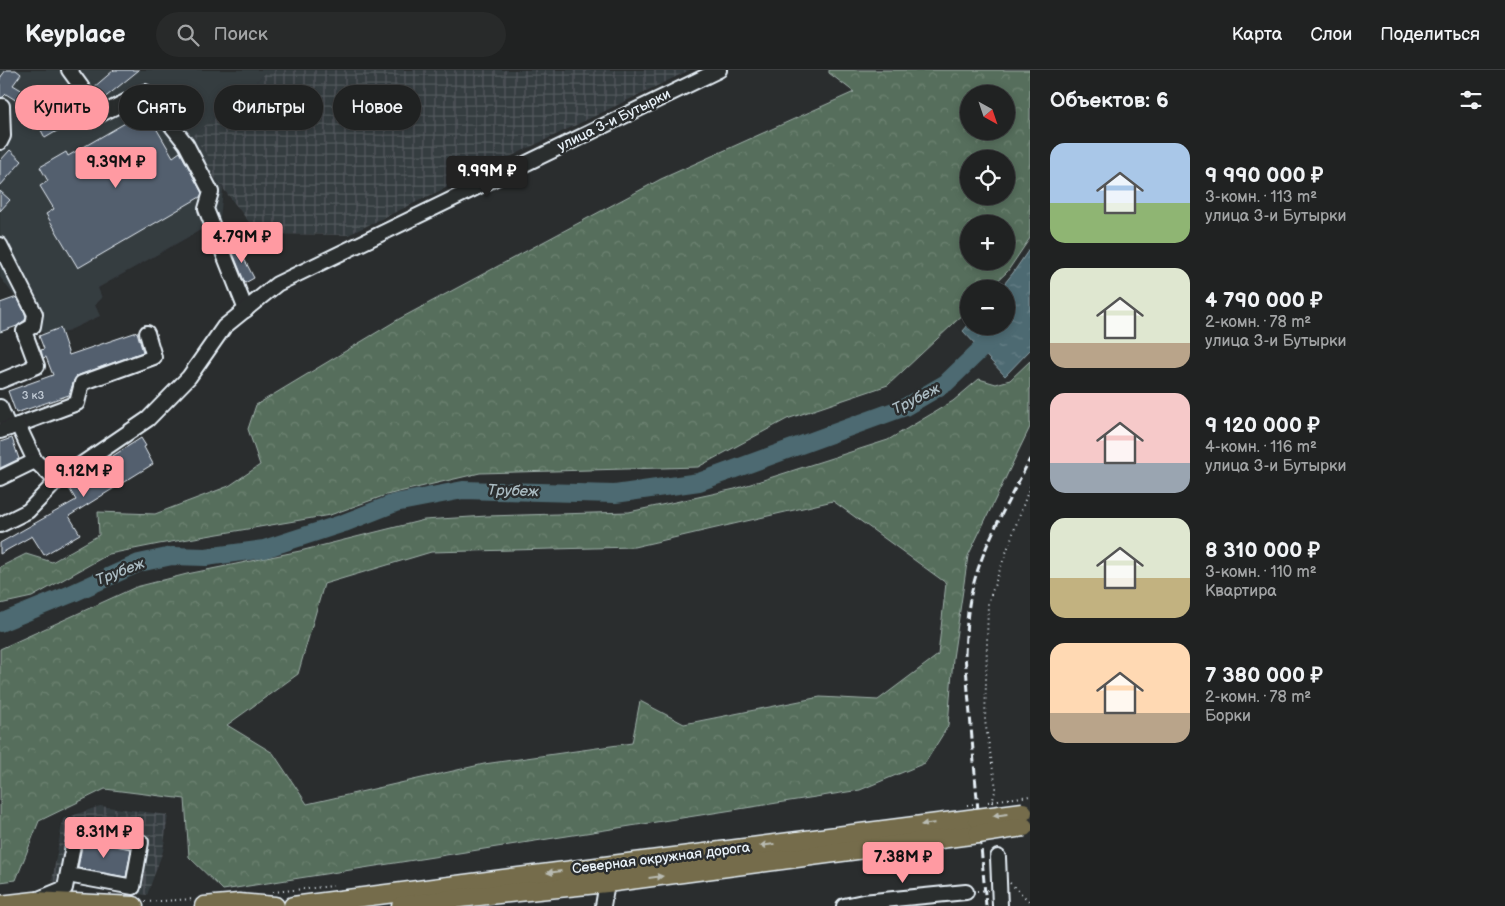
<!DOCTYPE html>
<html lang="ru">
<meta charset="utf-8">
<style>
:root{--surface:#202222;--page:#282a2a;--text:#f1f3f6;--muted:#a2a4a5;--line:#3d3f40;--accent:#ff9aa2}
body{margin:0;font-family:"Balsamiq Sans",sans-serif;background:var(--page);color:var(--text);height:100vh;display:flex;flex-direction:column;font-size:19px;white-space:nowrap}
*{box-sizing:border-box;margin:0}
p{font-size:16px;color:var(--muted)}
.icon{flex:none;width:28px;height:28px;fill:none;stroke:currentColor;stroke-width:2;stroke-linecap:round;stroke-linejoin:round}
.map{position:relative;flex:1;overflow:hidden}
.side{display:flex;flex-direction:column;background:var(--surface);width:475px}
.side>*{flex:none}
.hud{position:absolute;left:15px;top:15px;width:475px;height:45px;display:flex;gap:10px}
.needle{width:32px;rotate:140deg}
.fabs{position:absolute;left:960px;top:15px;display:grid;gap:10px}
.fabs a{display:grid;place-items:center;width:55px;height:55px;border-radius:50%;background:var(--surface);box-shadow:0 2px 8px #0003,0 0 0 1px var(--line);font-size:25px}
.price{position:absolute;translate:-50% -42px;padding:0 11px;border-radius:5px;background:var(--accent);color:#111;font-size:16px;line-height:32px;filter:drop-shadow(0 1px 2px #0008)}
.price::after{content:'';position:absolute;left:50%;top:30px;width:15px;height:11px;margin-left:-8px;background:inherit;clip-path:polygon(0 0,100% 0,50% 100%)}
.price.on{background:#222;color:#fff}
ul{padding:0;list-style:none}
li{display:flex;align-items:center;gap:15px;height:125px;padding:0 20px}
li span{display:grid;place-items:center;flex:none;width:140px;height:100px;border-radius:15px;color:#555}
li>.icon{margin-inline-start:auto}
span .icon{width:60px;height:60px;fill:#fffc;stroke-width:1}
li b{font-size:21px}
h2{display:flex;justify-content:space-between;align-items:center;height:60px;padding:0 20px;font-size:21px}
.chip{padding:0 18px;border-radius:22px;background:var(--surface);box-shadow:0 2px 8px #0003,0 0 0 1px var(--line);font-size:18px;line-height:45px}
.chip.on{background:var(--accent);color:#111}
header{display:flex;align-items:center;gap:30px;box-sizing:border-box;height:70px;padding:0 25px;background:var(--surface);border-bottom:1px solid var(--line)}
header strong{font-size:24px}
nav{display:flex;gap:28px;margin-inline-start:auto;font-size:18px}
.search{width:350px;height:45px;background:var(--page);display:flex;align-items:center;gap:12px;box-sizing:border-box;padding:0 18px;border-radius:28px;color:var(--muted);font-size:19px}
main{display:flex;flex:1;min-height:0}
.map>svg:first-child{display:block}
.built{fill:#363c41}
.industrial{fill:url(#industrial-grid)}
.forest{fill:url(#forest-crowns);stroke:#9fb0aa;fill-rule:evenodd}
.water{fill:url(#water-ripples);stroke:#8ba0a8}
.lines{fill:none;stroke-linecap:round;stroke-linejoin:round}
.river{stroke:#4d6a72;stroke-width:18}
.building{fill:#535e6e;stroke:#e8f1f8}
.minor-casing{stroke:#e8f1f8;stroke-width:18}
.major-casing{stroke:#e8f1f8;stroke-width:21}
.path{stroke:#e8f1f8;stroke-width:2;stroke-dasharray:1 4;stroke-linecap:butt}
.minor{stroke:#2a2d2e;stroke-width:14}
.major{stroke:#746c4b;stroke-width:18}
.rail{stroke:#e8f1f8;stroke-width:3;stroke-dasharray:8 4;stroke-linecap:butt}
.major-bridge-casing{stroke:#e8f1f8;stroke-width:21;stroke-linecap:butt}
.path-bridge{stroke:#e8f1f8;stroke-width:2;stroke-dasharray:1 4;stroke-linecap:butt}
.major-bridge{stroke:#746c4b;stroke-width:18}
.oneway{fill:#babcb3}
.labels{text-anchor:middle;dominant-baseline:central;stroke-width:5;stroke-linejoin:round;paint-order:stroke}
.number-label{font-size:11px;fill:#c3ccd6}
.street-label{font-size:14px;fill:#e8f1f8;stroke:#2a2d2e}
.water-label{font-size:15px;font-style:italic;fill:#aabbc2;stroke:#2a2d2e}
</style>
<header>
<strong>Keyplace</strong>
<div class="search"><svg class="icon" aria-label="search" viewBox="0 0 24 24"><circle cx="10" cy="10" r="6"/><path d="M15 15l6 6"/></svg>Поиск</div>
<nav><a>Карта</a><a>Слои</a><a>Поделиться</a></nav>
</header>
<main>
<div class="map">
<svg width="1030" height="836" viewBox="0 0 1030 836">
<defs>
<pattern id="industrial-grid" width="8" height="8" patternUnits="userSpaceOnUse" patternTransform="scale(1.25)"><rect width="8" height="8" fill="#363c41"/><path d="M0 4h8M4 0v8" fill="none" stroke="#53595d"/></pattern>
<pattern id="forest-crowns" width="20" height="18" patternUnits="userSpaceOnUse" patternTransform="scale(1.25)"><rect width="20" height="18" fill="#566e5b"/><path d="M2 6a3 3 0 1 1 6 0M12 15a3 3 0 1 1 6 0" fill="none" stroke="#6e8373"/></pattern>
<pattern id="water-ripples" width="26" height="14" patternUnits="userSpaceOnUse" patternTransform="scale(1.25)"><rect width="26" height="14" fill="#4d6a72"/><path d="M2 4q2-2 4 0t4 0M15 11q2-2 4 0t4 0" fill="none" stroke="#678087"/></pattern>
</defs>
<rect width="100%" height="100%" fill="#2a2d2e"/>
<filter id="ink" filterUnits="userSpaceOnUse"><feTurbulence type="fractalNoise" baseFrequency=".02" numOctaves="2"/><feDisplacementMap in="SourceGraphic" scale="10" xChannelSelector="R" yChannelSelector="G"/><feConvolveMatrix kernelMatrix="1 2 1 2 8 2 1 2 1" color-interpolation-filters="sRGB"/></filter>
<g filter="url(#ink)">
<polygon class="built" points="0,0 269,0 232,35 194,65 209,87 202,91 223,119 220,149 98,218 102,228 95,235 100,246 48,270 0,207"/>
<g class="industrial">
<polygon points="269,0 690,0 348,165 258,164 202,91 208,86 193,65 232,35"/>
<polygon points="100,736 168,745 163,781 147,825 52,811 63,749"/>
</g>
<g class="forest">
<path d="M829,0H1030V168L1007,202L989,219H969V239L888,315L787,349L698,397L480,403L386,425L330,445L159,474L109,484L32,527L0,534V497L26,484L52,492L99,465L98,442L155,444L229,416L260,395L248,359L256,335L399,249L661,109L854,22L829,3ZM969,24H1006V61H969ZM969,89H1006V126H969ZM969,154H1006V191H969Z"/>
<path d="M1030,291V357L968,486L953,588L948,656L925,693L860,720L223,820L189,787L185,729L105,719L39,751L16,810L0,812V579L136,517L187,504L300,481L424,450L487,446L629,442L735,419L888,370L953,331L979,309L996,314L1010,310ZM833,431L946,513L938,585L878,630L820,627L684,654L640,631L632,673L484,694L307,734L273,683L227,655L298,604L324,514L431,482L634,477Z"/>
</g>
<polygon class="water" points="1030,178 1030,280 1005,306 963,261 969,254 969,256 1006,256 1006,219 1000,219 1013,203"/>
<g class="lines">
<polyline class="river" points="0,553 71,524 139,493 172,486 206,487 264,479 344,453 395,433 463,420 615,424 699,412 905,337 946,313 1005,256"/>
</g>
<g class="building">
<polygon points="6,0 16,0 21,4 13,15 23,21 17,31 6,24 3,27 0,28 0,8"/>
<polygon points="114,0 139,0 102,30 93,18"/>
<polygon points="68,24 73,33 61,40 69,54 45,68 38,54 51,47 45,36"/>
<polygon points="146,41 173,87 180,82 202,123 200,127 78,198 46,144 54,139 40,116 48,111 40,97 66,82 68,86"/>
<polygon points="10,80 22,91 0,116 0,91"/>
<polygon points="0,121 10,130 0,141"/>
<polygon points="236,173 254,208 245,213 230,176"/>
<polygon points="17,227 24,241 26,247 25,250 17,256 0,262 0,233"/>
<polygon points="60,258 69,285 137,262 143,282 79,305 74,310 69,325 16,343 8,321 53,305 46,287 43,288 41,280 44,279 39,266"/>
<polygon points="12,368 19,389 0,398 0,372"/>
<polygon points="141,368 146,376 144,377 153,394 69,446 80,464 44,485 32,466 0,484 0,473 76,430 67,415"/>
<polygon points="83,770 131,779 126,807 78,798"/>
</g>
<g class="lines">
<defs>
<g id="minor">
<polyline points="69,0 101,44 145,22 186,74 211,122 206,139 246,240"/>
<polyline points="0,37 2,36 3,66 0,72"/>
<polyline points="0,175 35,244 33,256 24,261 37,296 0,311"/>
<polyline points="0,337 9,358"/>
<polyline points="18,355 77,333 82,313 154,287 147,263"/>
<polyline points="0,361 18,355 35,391 57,411"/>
<polyline points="0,408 35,391"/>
<polyline points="0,455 28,441 57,411 148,349 189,307 224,257 277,214 719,0"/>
<polyline points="998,787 1000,836"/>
<polyline points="36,830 65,818 76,760 141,772 133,817 68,805"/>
<polyline points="603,836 607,813"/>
<polyline points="844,836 863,832 966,822"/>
</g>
<g id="major">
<polyline points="0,835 35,831 134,836"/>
<polyline points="204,836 239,833 275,836"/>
<polyline points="293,836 977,748"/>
<polyline points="401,836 460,828 607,813 978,764"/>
</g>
</defs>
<use href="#minor" class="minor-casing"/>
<use href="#major" class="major-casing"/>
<g class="path">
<polyline points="998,730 1030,726"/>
<polyline points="992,733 996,718 985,651 988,533 1030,416"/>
<polyline points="1010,813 1030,832"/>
<polyline points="977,821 989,820"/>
<polyline points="273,822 333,816"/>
<polyline points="145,832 193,829"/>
</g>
<use href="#minor" class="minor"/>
<use href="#major" class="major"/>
<path class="rail" d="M986,836L965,585C966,562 967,538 973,516C984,473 1010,429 1030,389"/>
<defs>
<g id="major-bridge">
<polyline points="977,748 1023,742"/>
<polyline points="978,764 1024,757"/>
</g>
</defs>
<use href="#major-bridge" class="major-bridge-casing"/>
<g class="path-bridge">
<polyline points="988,732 998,730"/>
<polyline points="967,735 976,734"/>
</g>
<use href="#major-bridge" class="major-bridge"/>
</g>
<defs><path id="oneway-solid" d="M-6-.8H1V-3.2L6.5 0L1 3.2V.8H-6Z" transform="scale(1.25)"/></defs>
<g class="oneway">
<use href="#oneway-solid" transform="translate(1000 745) rotate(173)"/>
<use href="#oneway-solid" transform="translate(928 754) rotate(173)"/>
<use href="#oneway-solid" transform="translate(767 775) rotate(173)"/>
<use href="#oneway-solid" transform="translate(554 802) rotate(173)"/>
<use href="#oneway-solid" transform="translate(656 807) rotate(-7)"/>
</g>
</g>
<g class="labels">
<g class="number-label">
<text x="33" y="325">3 к3</text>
</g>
<g class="street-label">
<text transform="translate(614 50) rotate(-26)">улица 3-и Бутырки</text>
<text transform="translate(661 788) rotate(-7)">Северная окружная дорога</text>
</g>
<g class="water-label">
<text transform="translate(916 329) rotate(-27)">Трубеж</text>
<text transform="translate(513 421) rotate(2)">Трубеж</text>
<text transform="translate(120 502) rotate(-21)">Трубеж</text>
</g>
</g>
</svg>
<div class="fabs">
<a><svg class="needle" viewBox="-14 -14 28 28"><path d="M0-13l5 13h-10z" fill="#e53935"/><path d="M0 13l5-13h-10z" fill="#a2a4a5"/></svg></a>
<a><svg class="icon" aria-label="locate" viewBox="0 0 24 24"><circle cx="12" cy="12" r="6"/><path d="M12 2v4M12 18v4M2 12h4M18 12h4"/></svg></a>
<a>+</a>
<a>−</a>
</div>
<b class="price" style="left:116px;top:119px">9.39M ₽</b>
<b class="price on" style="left:487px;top:128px">9.99M ₽</b>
<b class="price" style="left:242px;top:194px">4.79M ₽</b>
<b class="price" style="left:84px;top:428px">9.12M ₽</b>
<b class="price" style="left:104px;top:789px">8.31M ₽</b>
<b class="price" style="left:903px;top:814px">7.38M ₽</b>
<div class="hud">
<a class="chip on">Купить</a>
<a class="chip">Снять</a>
<a class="chip">Фильтры</a>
<a class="chip">Новое</a>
</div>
</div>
<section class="side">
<h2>Объектов: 6<svg class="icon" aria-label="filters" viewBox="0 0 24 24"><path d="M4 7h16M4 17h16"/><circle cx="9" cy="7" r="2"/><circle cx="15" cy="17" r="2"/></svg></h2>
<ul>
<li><span style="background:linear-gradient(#a9c7e8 60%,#8fb573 0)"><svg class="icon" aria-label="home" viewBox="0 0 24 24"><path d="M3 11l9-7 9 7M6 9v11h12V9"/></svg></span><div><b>9 990 000 ₽</b><p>3-комн. · 113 m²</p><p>улица 3-и Бутырки</p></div></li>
<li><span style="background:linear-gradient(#dfe7d0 75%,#b9a48a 0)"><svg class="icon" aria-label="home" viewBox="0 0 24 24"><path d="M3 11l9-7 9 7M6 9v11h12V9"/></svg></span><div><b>4 790 000 ₽</b><p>2-комн. · 78 m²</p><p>улица 3-и Бутырки</p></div></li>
<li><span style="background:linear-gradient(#f6c9c9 70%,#9aa5b1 0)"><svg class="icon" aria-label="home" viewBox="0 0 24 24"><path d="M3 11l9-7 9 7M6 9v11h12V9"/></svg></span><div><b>9 120 000 ₽</b><p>4-комн. · 116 m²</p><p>улица 3-и Бутырки</p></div></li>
<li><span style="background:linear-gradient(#dfe7d0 60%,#c2b280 0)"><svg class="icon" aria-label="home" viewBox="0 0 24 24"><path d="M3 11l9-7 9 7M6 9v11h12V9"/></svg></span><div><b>8 310 000 ₽</b><p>3-комн. · 110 m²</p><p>Квартира</p></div></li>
<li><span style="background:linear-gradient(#ffd9b3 70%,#b9a48a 0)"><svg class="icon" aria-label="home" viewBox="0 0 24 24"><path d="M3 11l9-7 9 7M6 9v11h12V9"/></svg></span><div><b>7 380 000 ₽</b><p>2-комн. · 78 m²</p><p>Борки</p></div></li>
</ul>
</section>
</main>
